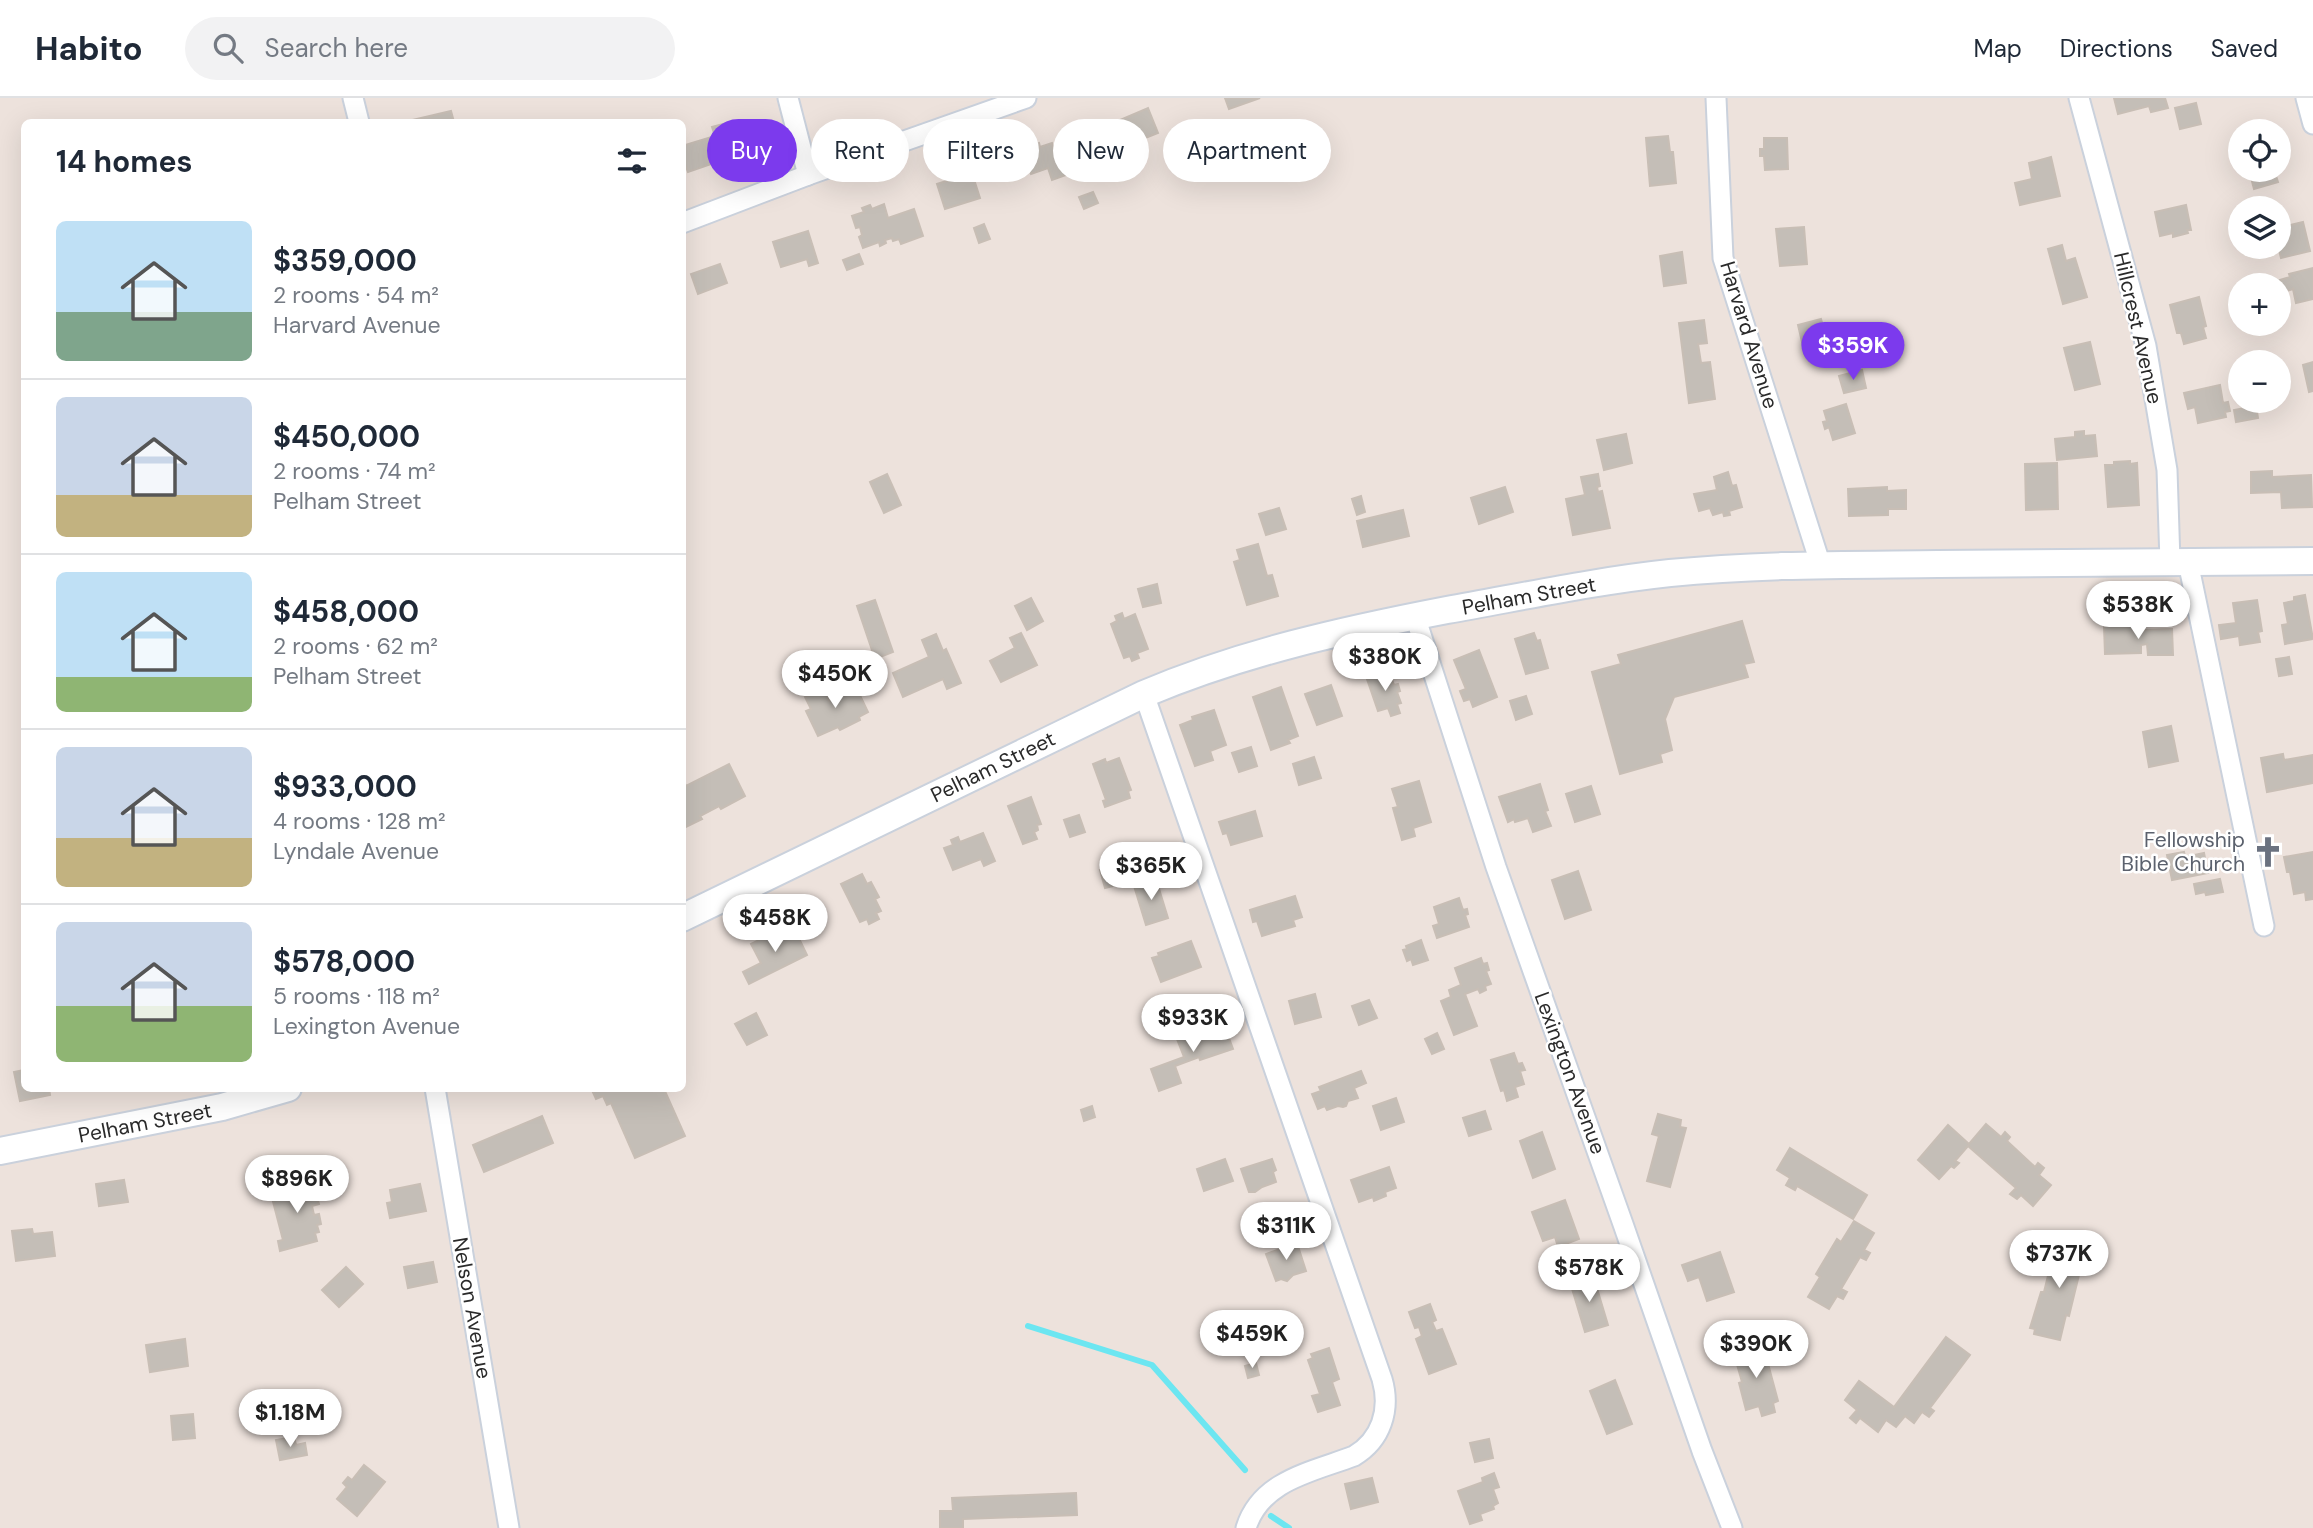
<!DOCTYPE html>
<meta charset="utf-8">
<style>
:root{--surface:#fff;--page:#f2f2f3;--text:#1f2937;--muted:#747a83;--line:#e0e1e3;--accent:#7c3aed}
body{margin:0;font-family:"DM Sans",sans-serif;background:var(--page);color:var(--text);height:100vh;display:flex;flex-direction:column;font-size:26px;white-space:nowrap}
*{box-sizing:border-box;margin:0}
p{font-size:23px;color:var(--muted)}
.icon{flex:none;width:38px;height:38px;fill:none;stroke:currentColor;stroke-width:2;stroke-linecap:round;stroke-linejoin:round}
.map{position:relative;flex:1;overflow:hidden}
.panel{position:absolute;left:21px;top:21px;width:665px;height:973px;display:flex;flex-direction:column;background:var(--surface);border-radius:10px;box-shadow:0 7px 28px #0002}
.panel>*{flex:none}
.guide{position:absolute;left:707px;top:21px;width:665px;height:63px;display:flex;gap:14px}
.buttons{position:absolute;left:2228px;top:21px;display:grid;gap:14px}
.buttons a{display:grid;place-items:center;width:63px;height:63px;border-radius:50%;background:var(--surface);box-shadow:0 7px 28px #0002;font-size:35px}
.price{position:absolute;translate:-50% -60px;padding:0 16px;border-radius:24px;background:#fff;color:#222;font-size:23px;line-height:46px;filter:drop-shadow(0 2px 4px #0008)}
.price::after{content:'';position:absolute;left:50%;top:42px;width:21px;height:16px;margin-left:-10px;background:inherit;clip-path:polygon(0 0,100% 0,50% 100%)}
.price.active{background:var(--accent);color:#fff}
ul{padding:0;list-style:none}
li{display:flex;align-items:center;gap:21px;height:175px;padding:0 35px}
li+li{border-top:2px solid var(--line)}
li span{display:grid;place-items:center;flex:none;width:196px;height:140px;border-radius:10px;color:#555}
li>.icon{margin-inline-start:auto}
span .icon{width:84px;height:84px;fill:#fffc;stroke-width:1}
li b{font-size:30px}
h2{display:flex;justify-content:space-between;align-items:center;height:84px;padding:0 35px;font-size:30px}
.chip{padding:0 24px;border-radius:32px;background:var(--surface);box-shadow:0 7px 28px #0002;font-size:24px;line-height:63px}
.chip.active{background:var(--accent);color:#fff}
header{display:flex;align-items:center;gap:42px;box-sizing:border-box;height:98px;padding:0 35px;background:var(--surface);border-bottom:2px solid var(--line)}
header strong{font-size:33px}
nav{display:flex;gap:38px;margin-inline-start:auto;font-size:24px}
.search{width:490px;height:63px;background:var(--page);display:flex;align-items:center;gap:18px;box-sizing:border-box;padding:0 24px;border-radius:38px;color:var(--muted);font-size:26px}
.map>svg:first-child{display:block}
.lines{fill:none;stroke-linecap:round;stroke-linejoin:round}
.stream{stroke:#6ce6f1;stroke-width:6}
.building{fill:#c4beb7;stroke:#c8beb5;stroke-width:2}
.street-casing{stroke:#cad1dc;stroke-width:23}
.secondary-casing{stroke:#cad1dc;stroke-width:30}
.street{stroke:#fff;stroke-width:19}
.secondary{stroke:#fff;stroke-width:26}
.labels{text-anchor:middle;dominant-baseline:central;stroke-width:5;stroke-linejoin:round;paint-order:stroke}
.street-label{font-size:21px;fill:#2a2a2a;stroke:#fff}
.worship-label{font-size:21px;fill:#5b616d;stroke:#fff;text-anchor:end}
</style>
<header>
<strong>Habito</strong>
<div class="search"><svg class="icon" aria-label="search" viewBox="0 0 24 24"><circle cx="10" cy="10" r="6"/><path d="M15 15l6 6"/></svg>Search here</div>
<nav><a>Map</a><a>Directions</a><a>Saved</a></nav>
</header>
<div class="map">
<svg width="2313" height="1430" viewBox="0 0 2313 1430">
<rect width="100%" height="100%" fill="#ede2dc"/>
<g class="lines">
<g class="stream">
<polyline points="1028,1228 1152,1267 1245,1372"/>
<polyline points="1271,1418 1289,1430"/>
</g>
</g>
<g class="building">
<polygon points="1225,0 1260,0 1229,11"/>
<polygon points="2114,0 2165,0 2168,10 2151,14 2149,8 2118,16"/>
<polygon points="2196,5 2201,26 2180,31 2175,10"/>
<polygon points="1148,10 1158,35 1123,49 1113,25"/>
<polygon points="451,13 454,24 404,24"/>
<polygon points="727,25 733,43 718,48 723,62 688,74 682,58 682,48 715,38 712,29"/>
<polygon points="1668,38 1670,54 1673,54 1676,85 1650,88 1646,40"/>
<polygon points="1764,40 1787,40 1788,71 1765,72 1764,58 1760,58 1760,51 1764,51"/>
<polygon points="1039,45 1040,49 1052,45 1057,60 1063,58 1069,76 1052,82 1048,70 1031,76 1023,55 1034,51 1033,47"/>
<polygon points="2051,59 2060,98 2020,107 2015,85 2032,81 2029,65"/>
<polygon points="2249,72 2274,72 2278,84 2254,91"/>
<polygon points="972,75 980,100 945,111 937,86"/>
<polygon points="1093,94 1098,105 1084,111 1079,99"/>
<polygon points="884,106 888,120 914,111 923,138 901,146 899,141 893,143 892,140 885,142 886,145 880,148 879,144 863,150 859,139 862,137 860,129 856,130 852,118 864,114 862,110 870,107 872,111"/>
<polygon points="2186,107 2191,132 2187,132 2188,135 2173,139 2173,135 2160,138 2155,114"/>
<polygon points="2303,124 2310,153 2281,160 2278,148 2278,130"/>
<polygon points="984,126 990,141 979,145 974,130"/>
<polygon points="1804,129 1807,166 1780,168 1776,131"/>
<polygon points="808,133 818,165 809,168 807,161 781,169 773,144"/>
<polygon points="2062,147 2066,163 2075,160 2087,199 2063,206 2048,151"/>
<polygon points="1682,154 1686,185 1664,188 1660,158"/>
<polygon points="859,156 863,166 847,172 843,162"/>
<polygon points="720,166 727,185 698,196 691,176"/>
<polygon points="2313,170 2313,201 2296,205 2293,191 2283,194 2280,182 2290,179 2289,176"/>
<polygon points="2199,199 2206,228 2203,229 2206,240 2184,246 2181,235 2177,235 2170,207"/>
<polygon points="1821,221 1829,250 1805,257 1798,227"/>
<polygon points="1704,222 1707,245 1698,246 1701,265 1710,264 1715,301 1689,305 1679,225"/>
<polygon points="2090,244 2100,286 2075,292 2064,250"/>
<polygon points="2313,264 2313,293 2309,294 2303,267"/>
<polygon points="1862,272 1866,290 1844,295 1839,278"/>
<polygon points="2220,287 2223,305 2228,304 2230,313 2225,314 2226,319 2198,325 2195,309 2188,311 2184,295"/>
<polygon points="1846,306 1855,335 1833,342 1829,329 1825,331 1823,324 1827,323 1824,313"/>
<polygon points="2256,308 2258,320 2236,324 2234,312"/>
<polygon points="2084,333 2084,338 2095,337 2097,358 2057,362 2055,341 2075,339 2075,334"/>
<polygon points="1626,336 1632,365 1604,372 1597,342"/>
<polygon points="2130,363 2130,366 2137,365 2139,407 2108,409 2105,367 2114,367 2114,364"/>
<polygon points="2057,365 2058,411 2026,412 2025,366"/>
<polygon points="2272,373 2272,379 2311,377 2312,409 2282,410 2281,394 2251,395 2251,374"/>
<polygon points="1728,374 1732,388 1736,387 1742,409 1729,413 1730,417 1724,418 1723,414 1713,417 1710,410 1699,413 1694,396 1717,392 1714,379"/>
<polygon points="887,376 901,407 884,415 870,384"/>
<polygon points="1598,376 1600,388 1597,389 1598,394 1602,393 1610,430 1573,437 1566,401 1585,397 1581,379"/>
<polygon points="1505,389 1513,414 1479,426 1471,400"/>
<polygon points="1887,389 1887,393 1906,392 1906,411 1888,411 1888,417 1849,418 1848,391"/>
<polygon points="1361,398 1365,414 1357,417 1352,401"/>
<polygon points="1279,410 1286,431 1266,437 1259,416"/>
<polygon points="1403,412 1409,438 1363,449 1357,423"/>
<polygon points="1258,446 1267,478 1272,477 1278,498 1247,507 1234,464 1240,462 1237,452"/>
<polygon points="1157,486 1161,505 1143,509 1138,491"/>
<polygon points="2305,497 2313,541 2285,546 2282,527 2288,526 2284,505 2294,503 2294,499"/>
<polygon points="1031,500 1043,523 1027,532 1015,508"/>
<polygon points="875,502 893,554 875,561 857,508"/>
<polygon points="2257,502 2262,533 2258,534 2260,544 2240,547 2239,538 2221,541 2219,527 2236,525 2233,505"/>
<polygon points="1122,515 1124,521 1135,516 1148,551 1137,555 1139,560 1132,563 1130,558 1124,560 1111,526 1117,523 1115,518"/>
<polygon points="1742,523 1754,564 1744,566 1748,579 1674,599 1665,621 1672,652 1660,656 1662,664 1620,676 1592,574 1621,566 1618,557"/>
<polygon points="2104,528 2140,528 2140,532 2172,531 2173,557 2148,557 2147,546 2141,547 2141,555 2105,556"/>
<polygon points="1021,535 1037,567 1001,584 990,563 1015,550 1010,540"/>
<polygon points="1534,535 1537,543 1540,542 1548,570 1526,576 1515,541"/>
<polygon points="936,536 943,553 946,551 961,585 947,591 943,581 903,599 893,575 929,559 922,542"/>
<polygon points="1479,552 1497,599 1473,609 1470,601 1464,603 1460,593 1466,591 1454,562"/>
<polygon points="2289,559 2292,576 2279,578 2276,561"/>
<polygon points="1389,573 1394,587 1398,586 1400,593 1397,594 1401,605 1397,606 1400,615 1391,618 1388,610 1378,613 1367,581"/>
<polygon points="1331,587 1342,618 1317,627 1305,596"/>
<polygon points="856,589 868,614 859,619 860,622 840,632 838,629 818,638 806,613 811,611 805,599 823,590 829,603"/>
<polygon points="1281,589 1298,638 1288,642 1290,645 1271,652 1253,599"/>
<polygon points="1526,598 1532,616 1516,622 1510,603"/>
<polygon points="1214,612 1226,647 1210,653 1213,662 1195,668 1180,627 1193,622 1192,619"/>
<polygon points="2171,628 2178,663 2149,669 2143,634"/>
<polygon points="1251,649 1257,668 1239,674 1232,655"/>
<polygon points="2283,656 2284,662 2313,657 2313,685 2267,694 2261,660"/>
<polygon points="1314,659 1321,680 1299,687 1293,666"/>
<polygon points="1119,660 1131,692 1128,693 1130,700 1105,709 1103,703 1106,702 1093,666 1105,661 1106,665"/>
<polygon points="729,666 745,698 721,711 719,708 700,718 702,721 682,731 682,680 686,688"/>
<polygon points="1419,683 1431,724 1413,730 1415,738 1402,742 1393,710 1398,709 1392,691"/>
<polygon points="1540,686 1548,712 1545,713 1551,728 1533,734 1528,720 1515,724 1514,721 1508,724 1499,699"/>
<polygon points="1591,688 1600,716 1575,724 1566,696"/>
<polygon points="1031,699 1041,726 1037,727 1038,732 1034,734 1037,741 1023,746 1008,708"/>
<polygon points="1255,713 1262,738 1231,747 1227,735 1223,736 1219,724"/>
<polygon points="1079,717 1085,734 1070,739 1064,722"/>
<polygon points="983,735 995,763 984,768 981,761 953,772 944,750 953,747 951,742 958,739 960,744"/>
<polygon points="2184,754 2185,759 2204,755 2208,775 2172,782 2167,757"/>
<polygon points="2313,754 2313,801 2306,802 2305,794 2294,796 2290,774 2287,774 2284,759"/>
<polygon points="1119,766 1125,785 1105,790 1100,772"/>
<polygon points="1578,773 1591,812 1565,821 1552,782"/>
<polygon points="862,776 867,786 871,784 879,799 875,801 881,813 876,815 879,821 869,826 867,821 860,824 841,786"/>
<polygon points="1156,781 1168,820 1146,827 1134,788"/>
<polygon points="2220,781 2223,794 2206,797 2205,794 2196,796 2194,786"/>
<polygon points="1295,798 1302,819 1293,822 1295,828 1262,838 1257,823 1253,824 1250,812"/>
<polygon points="1459,800 1463,812 1467,811 1468,816 1465,817 1469,829 1437,840 1433,828 1439,826 1434,809"/>
<polygon points="779,832 783,838 795,832 807,857 749,886 743,874 761,865 751,846"/>
<polygon points="1421,842 1428,862 1413,867 1411,861 1407,863 1403,852 1407,851 1406,848"/>
<polygon points="1191,843 1201,869 1161,884 1152,860 1159,858 1158,855"/>
<polygon points="1481,860 1483,866 1487,865 1489,872 1486,873 1491,886 1485,888 1486,892 1480,895 1478,891 1465,896 1477,928 1454,937 1441,903 1451,899 1449,892 1461,887 1455,870"/>
<polygon points="1315,896 1321,919 1295,926 1289,903"/>
<polygon points="1369,902 1377,920 1359,927 1352,908"/>
<polygon points="756,915 767,937 747,947 735,926"/>
<polygon points="1224,927 1233,951 1200,962 1199,959 1175,968 1181,985 1159,993 1151,971 1184,959 1177,941 1191,936 1192,938"/>
<polygon points="1437,935 1444,951 1432,956 1425,941"/>
<polygon points="1514,955 1518,966 1522,965 1525,972 1520,973 1524,986 1515,989 1518,999 1507,1003 1504,992 1501,993 1491,962"/>
<polygon points="24,972 24,990 49,990 50,997 20,1003 14,974"/>
<polygon points="1361,973 1366,985 1354,990 1358,1000 1348,1003 1346,1008 1343,1009 1338,1008 1327,1012 1325,1008 1318,1011 1312,996 1321,993 1319,989"/>
<polygon points="591,990 666,990 664,991 685,1038 635,1060 611,1005 607,1007 603,998 596,1001"/>
<polygon points="1396,1000 1404,1024 1381,1032 1373,1008"/>
<polygon points="1092,1008 1095,1019 1084,1023 1081,1012"/>
<polygon points="1485,1013 1491,1031 1469,1038 1463,1020"/>
<polygon points="1658,1016 1681,1022 1680,1029 1686,1030 1670,1089 1647,1083 1659,1038 1652,1036"/>
<polygon points="542,1018 553,1045 484,1074 473,1047"/>
<polygon points="1986,1026 2001,1039 2005,1034 2010,1039 2007,1043 2035,1069 2038,1065 2044,1070 2039,1077 2051,1087 2033,1108 2021,1097 2017,1101 2010,1096 2016,1090 1968,1048 1955,1063 1959,1065 1954,1070 1951,1068 1939,1081 1918,1062 1948,1027 1969,1046"/>
<polygon points="1542,1034 1555,1071 1533,1080 1520,1043"/>
<polygon points="1790,1050 1867,1097 1853,1121 1797,1088 1795,1092 1786,1087 1790,1080 1777,1072"/>
<polygon points="1225,1061 1233,1083 1204,1093 1197,1071"/>
<polygon points="1272,1061 1276,1072 1273,1074 1276,1084 1262,1089 1255,1094 1249,1094 1241,1071"/>
<polygon points="1389,1069 1396,1090 1385,1094 1386,1098 1374,1103 1373,1099 1359,1104 1351,1082"/>
<polygon points="312,1080 319,1106 312,1108 314,1117 319,1116 321,1126 317,1127 319,1134 315,1135 317,1143 280,1153 278,1143 283,1142 271,1096 299,1089 298,1083"/>
<polygon points="124,1082 128,1104 99,1108 96,1086"/>
<polygon points="420,1086 426,1113 390,1120 387,1105 392,1104 390,1092"/>
<polygon points="1565,1102 1579,1141 1558,1149 1555,1139 1543,1143 1532,1114"/>
<polygon points="1854,1123 1874,1135 1864,1152 1870,1155 1866,1162 1860,1159 1841,1191 1847,1194 1843,1201 1837,1198 1829,1211 1808,1199 1820,1179 1816,1176 1837,1141 1841,1144"/>
<polygon points="32,1131 33,1136 52,1134 55,1158 16,1163 12,1133"/>
<polygon points="2057,1141 2086,1148 2069,1218 2066,1217 2060,1242 2034,1236 2035,1231 2030,1230 2041,1194 2044,1194"/>
<polygon points="1297,1145 1306,1173 1293,1177 1287,1183 1281,1181 1276,1183 1266,1156"/>
<polygon points="1720,1154 1734,1194 1707,1203 1699,1179 1688,1183 1682,1167"/>
<polygon points="433,1164 437,1184 408,1190 404,1169"/>
<polygon points="346,1169 363,1186 339,1209 322,1192"/>
<polygon points="1593,1177 1608,1227 1585,1234 1570,1184"/>
<polygon points="1430,1206 1436,1222 1432,1224 1436,1233 1442,1231 1456,1266 1429,1276 1416,1241 1422,1238 1419,1229 1415,1230 1409,1214"/>
<polygon points="1946,1239 1970,1257 1930,1310 1934,1313 1929,1319 1922,1314 1914,1325 1905,1318 1896,1329 1886,1322 1878,1334 1860,1320 1856,1325 1850,1320 1857,1312 1845,1302 1859,1283 1894,1309"/>
<polygon points="185,1241 188,1268 150,1274 146,1247"/>
<polygon points="1763,1247 1778,1303 1773,1305 1775,1314 1762,1318 1759,1308 1746,1312 1739,1285 1742,1284 1734,1256"/>
<polygon points="1329,1250 1339,1281 1332,1284 1340,1307 1318,1314 1312,1298 1320,1296 1308,1262 1313,1260 1311,1256"/>
<polygon points="1256,1265 1259,1277 1248,1280 1245,1268"/>
<polygon points="1615,1282 1632,1326 1607,1336 1590,1293"/>
<polygon points="193,1316 195,1340 173,1342 171,1318"/>
<polygon points="294,1339 296,1347 305,1345 307,1357 280,1362 276,1342"/>
<polygon points="1489,1341 1493,1360 1475,1364 1470,1345"/>
<polygon points="364,1367 385,1384 357,1418 337,1401 347,1389 343,1385 348,1379 352,1382"/>
<polygon points="1494,1375 1499,1389 1493,1391 1498,1405 1493,1408 1494,1411 1480,1416 1482,1422 1470,1426 1458,1393 1483,1384 1482,1380"/>
<polygon points="1372,1380 1378,1404 1351,1411 1345,1386"/>
<polygon points="1076,1395 1077,1417 963,1421 963,1430 940,1430 940,1413 953,1413 952,1400"/>
</g>
<g class="lines">
<defs>
<g id="street">
<polyline points="353,0 359,24"/>
<polyline points="788,0 808,77"/>
<polyline points="1716,0 1723,160 1821,468"/>
<polyline points="2079,0 2146,248 2167,372 2170,464"/>
<polyline points="2306,0 2313,26"/>
<polyline points="682,125 808,77 1026,0"/>
<polyline points="2188,464 2264,828"/>
<polyline points="1415,518 1496,769 1623,1126 1702,1353 1732,1430"/>
<path d="M1144,596L1382,1281C1391,1312 1381,1342 1354,1358C1312,1374 1261,1382 1246,1430"/>
<polyline points="435,990 509,1430"/>
</g>
<g id="secondary">
<path d="M682,820L1144,596C1241,555 1343,532 1447,512C1521,499 1595,483 1670,475C1759,466 1849,467 1938,466C2063,465 2188,464 2313,463"/>
<polyline points="0,1053 222,1009 288,990"/>
</g>
</defs>
<use href="#street" class="street-casing"/>
<use href="#secondary" class="secondary-casing"/>
<use href="#street" class="street"/>
<use href="#secondary" class="secondary"/>
</g>
<defs>
<symbol id="church-bare" viewBox="-9 -9 18 18"><path d="M-1.2-6h2.4v3.5h3.3v2.4h-3.3V6h-2.4V-.1h-3.3v-2.4h3.3Z" fill="#6b7280" stroke="#fff" stroke-width="2.5" paint-order="stroke"/></symbol>
</defs>
<g fill-rule="evenodd">
<use href="#church-bare" x="2246" y="732" width="44" height="44"/>
</g>
<g class="labels">
<g class="street-label">
<text transform="translate(2138 230) rotate(77)">Hillcrest Avenue</text>
<text transform="translate(1749 237) rotate(73)">Harvard Avenue</text>
<text transform="translate(1529 498) rotate(-10)">Pelham Street</text>
<text transform="translate(993 669) rotate(-26)">Pelham Street</text>
<text transform="translate(1570 975) rotate(70)">Lexington Avenue</text>
<text transform="translate(145 1025) rotate(-11)">Pelham Street</text>
<text transform="translate(472 1210) rotate(80)">Nelson Avenue</text>
</g>
<g class="worship-label">
<text x="2245" y="742">Fellowship<tspan x="2245" dy="24">Bible Church</tspan></text>
</g>
</g>
</svg>
<div class="buttons">
<a><svg class="icon" aria-label="locate" viewBox="0 0 24 24"><circle cx="12" cy="12" r="6"/><path d="M12 2v4M12 18v4M2 12h4M18 12h4"/></svg></a>
<a><svg class="icon" aria-label="layers" viewBox="0 0 24 24"><path d="M12 4l9 5-9 5-9-5zM3 14l9 5 9-5"/></svg></a>
<a>+</a>
<a>−</a>
</div>
<b class="price active" style="left:1853px;top:284px">$359K</b>
<b class="price" style="left:2138px;top:543px">$538K</b>
<b class="price" style="left:1385px;top:595px">$380K</b>
<b class="price" style="left:835px;top:612px">$450K</b>
<b class="price" style="left:1151px;top:804px">$365K</b>
<b class="price" style="left:775px;top:856px">$458K</b>
<b class="price" style="left:1193px;top:956px">$933K</b>
<b class="price" style="left:297px;top:1117px">$896K</b>
<b class="price" style="left:1286px;top:1164px">$311K</b>
<b class="price" style="left:2059px;top:1192px">$737K</b>
<b class="price" style="left:1589px;top:1206px">$578K</b>
<b class="price" style="left:1252px;top:1272px">$459K</b>
<b class="price" style="left:1756px;top:1282px">$390K</b>
<b class="price" style="left:290px;top:1351px">$1.18M</b>
<div class="guide">
<a class="chip active">Buy</a>
<a class="chip">Rent</a>
<a class="chip">Filters</a>
<a class="chip">New</a>
<a class="chip">Apartment</a>
</div>
<section class="panel">
<h2>14 homes<svg class="icon" aria-label="filters" viewBox="0 0 24 24"><path d="M4 7h16M4 17h16"/><circle cx="9" cy="7" r="2"/><circle cx="15" cy="17" r="2"/></svg></h2>
<ul>
<li><span style="background:linear-gradient(#bfe0f5 65%,#7fa58c 0)"><svg class="icon" aria-label="home" viewBox="0 0 24 24"><path d="M3 11l9-7 9 7M6 9v11h12V9"/></svg></span><div><b>$359,000</b><p>2 rooms · 54 m²</p><p>Harvard Avenue</p></div></li>
<li><span style="background:linear-gradient(#c9d6e8 70%,#c2b280 0)"><svg class="icon" aria-label="home" viewBox="0 0 24 24"><path d="M3 11l9-7 9 7M6 9v11h12V9"/></svg></span><div><b>$450,000</b><p>2 rooms · 74 m²</p><p>Pelham Street</p></div></li>
<li><span style="background:linear-gradient(#bfe0f5 75%,#8fb573 0)"><svg class="icon" aria-label="home" viewBox="0 0 24 24"><path d="M3 11l9-7 9 7M6 9v11h12V9"/></svg></span><div><b>$458,000</b><p>2 rooms · 62 m²</p><p>Pelham Street</p></div></li>
<li><span style="background:linear-gradient(#c9d6e8 65%,#c2b280 0)"><svg class="icon" aria-label="home" viewBox="0 0 24 24"><path d="M3 11l9-7 9 7M6 9v11h12V9"/></svg></span><div><b>$933,000</b><p>4 rooms · 128 m²</p><p>Lyndale Avenue</p></div></li>
<li><span style="background:linear-gradient(#c9d6e8 60%,#8fb573 0)"><svg class="icon" aria-label="home" viewBox="0 0 24 24"><path d="M3 11l9-7 9 7M6 9v11h12V9"/></svg></span><div><b>$578,000</b><p>5 rooms · 118 m²</p><p>Lexington Avenue</p></div></li>
</ul>
</section>
</div>
